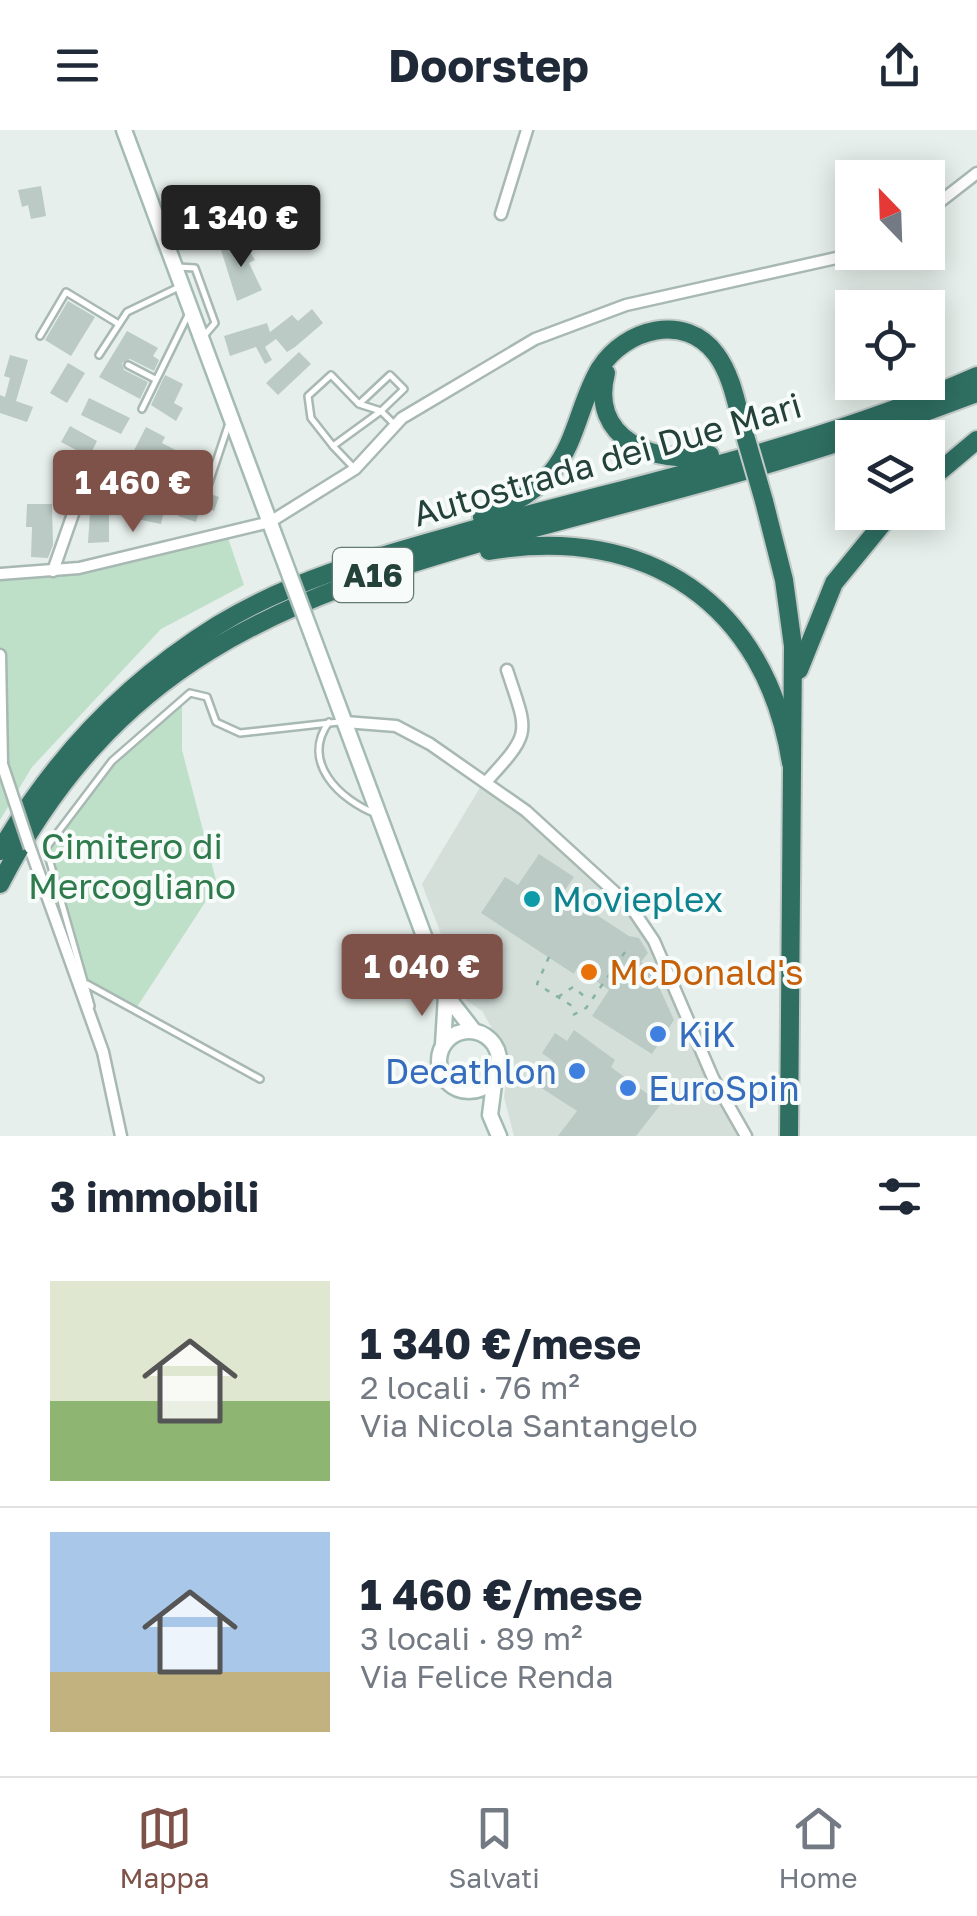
<!DOCTYPE html>
<html lang="it">
<meta charset="utf-8">
<style>
:root{--surface:#fff;--page:#f2f2f3;--text:#1f2937;--muted:#747a83;--line:#e0e1e3;--accent:#7f5249}
body{margin:0;font-family:"Golos Text",sans-serif;background:var(--page);color:var(--text);height:100vh;display:flex;flex-direction:column;font-size:38px;white-space:nowrap}
*{box-sizing:border-box;margin:0}
p{font-size:32px;color:var(--muted)}
.icon{flex:none;width:55px;height:55px;fill:none;stroke:currentColor;stroke-width:2;stroke-linecap:round;stroke-linejoin:round}
.map{position:relative;height:1006px;overflow:hidden}
.sheet{display:flex;flex-direction:column;background:var(--surface);flex:1}
.sheet>*{flex:none}
.needle{width:65px;rotate:337deg}
.tools{position:absolute;left:835px;top:30px;display:grid;gap:20px}
.tools a{display:grid;place-items:center;width:110px;height:110px;border-radius:0px;background:var(--surface);box-shadow:0 5px 25px #0003;font-size:50px}
.price{position:absolute;translate:-50% -85px;padding:0 22px;border-radius:10px;background:var(--accent);color:#fff;font-size:32px;line-height:65px;filter:drop-shadow(0 2px 5px #0008)}
.price::after{content:'';position:absolute;left:50%;top:60px;width:30px;height:22px;margin-left:-15px;background:inherit;clip-path:polygon(0 0,100% 0,50% 100%)}
.price.selected{background:#222;color:#fff}
ul{padding:0;list-style:none}
li{display:flex;align-items:center;gap:30px;height:250px;padding:0 50px}
li+li{border-top:2px solid var(--line)}
li span{display:grid;place-items:center;flex:none;width:280px;height:200px;border-radius:0px;color:#555}
li>.icon{margin-inline-start:auto}
span .icon{width:120px;height:120px;fill:#fffc;stroke-width:1}
li b{font-size:42px}
h2{display:flex;justify-content:space-between;align-items:center;height:120px;padding:0 50px;font-size:42px}
header{display:flex;justify-content:space-between;align-items:center;height:130px;padding:0 50px;background:var(--surface);font-size:45px;font-weight:700}
.tabs{display:flex;justify-content:space-around;align-items:center;height:140px;border-top:2px solid var(--line);background:var(--surface);font-size:28px;color:var(--muted)}
.tabs a{display:grid;justify-items:center;gap:5px}
.tabs .selected{color:var(--accent)}
.map>svg:first-child{display:block}
.built{fill:#d4dfda}
.green{fill:#bfe0c8}
.building{fill:#bbcac4}
.lines{fill:none;stroke-linecap:round;stroke-linejoin:round}
.lane-casing{stroke:#a8b8b2;stroke-width:10}
.street-casing{stroke:#a8b8b2;stroke-width:15}
.secondary-casing{stroke:#a4bbb3;stroke-width:19}
.highway-casing{stroke:#c2cac8;stroke-width:22}
.path{stroke:#86b3a5;stroke-width:2.5;stroke-dasharray:5 8;stroke-linecap:butt}
.lane{stroke:#fff;stroke-width:5}
.street{stroke:#fff;stroke-width:10}
.secondary{stroke:#fff;stroke-width:14}
.highway{stroke:#2f6f62;stroke-width:18}
.street-bridge-casing{stroke:#a8b8b2;stroke-width:15;stroke-linecap:butt}
.secondary-bridge-casing{stroke:#a4bbb3;stroke-width:19;stroke-linecap:butt}
.highway-bridge-casing{stroke:#c2cac8;stroke-width:22;stroke-linecap:butt}
.street-bridge{stroke:#fff;stroke-width:10}
.secondary-bridge{stroke:#fff;stroke-width:14}
.highway-bridge{stroke:#2f6f62;stroke-width:18}
.culture-dot{fill:#0f9aa8;stroke:#f7fbf9;stroke-width:4}
.food-dot{fill:#e8710a;stroke:#f7fbf9;stroke-width:4}
.shop-dot{fill:#3f7fe0;stroke:#f7fbf9;stroke-width:4}
.labels{text-anchor:middle;dominant-baseline:central;stroke-width:8;stroke-linejoin:round;paint-order:stroke}
.shield{fill:#f7fbf9;stroke:#637a73;stroke-width:2.5}
.shield-label{font-size:32px;font-weight:bold;fill:#24423a}
.street-label{font-size:35px;fill:#24423a;stroke:#f7fbf9}
.park-label{font-size:35px;fill:#2d7a4b;stroke:#f7fbf9}
.culture-label{font-size:35px;fill:#0d838f;stroke:#f7fbf9;text-anchor:start}
.food-label{font-size:35px;fill:#c56008;stroke:#f7fbf9;text-anchor:start}
.shop-label{font-size:35px;fill:#366cbe;stroke:#f7fbf9;text-anchor:start}
</style>
<header><svg class="icon" aria-label="menu" viewBox="0 0 24 24"><path d="M4 6h16M4 12h16M4 18h16"/></svg>Doorstep<svg class="icon" aria-label="share" viewBox="0 0 24 24"><path d="M12 15V3M7 8l5-5 5 5M5 13v7h14v-7"/></svg></header>
<div class="map">
<svg width="977" height="1006" viewBox="0 0 977 1006">
<rect width="100%" height="100%" fill="#e6efeb"/>
<polygon class="built" points="484,651 526,681 645,793 746,1006 514,1006 504,967 509,933 505,921 482,881 466,870 422,754"/>
<g class="green">
<polygon points="228,408 244,455 161,499 32,637 0,690 0,446 71,443"/>
<path d="M182,571V620L217,754L135,880L85,853L46,718C87,663 125,612 182,571Z"/>
</g>
<g class="building">
<polygon points="41,56 46,86 31,89 28,75 22,77 18,60"/>
<polygon points="243,111 255,130 249,133 262,160 237,171 221,120"/>
<polygon points="68,171 95,187 71,226 45,210"/>
<polygon points="312,179 323,193 295,217 287,222 276,209 265,217 272,230 265,234 256,217 230,226 224,206 267,193 270,202 292,185 298,191"/>
<polygon points="127,201 158,218 153,226 159,230 154,241 130,229 122,233 124,240 148,252 140,269 99,247"/>
<polygon points="299,222 311,234 278,265 266,253"/>
<polygon points="10,225 28,230 16,271 33,277 27,292 0,283 0,265 5,267 10,248 4,246"/>
<polygon points="68,233 85,243 67,273 50,263"/>
<polygon points="165,245 183,254 174,273 183,278 176,291 151,275"/>
<polygon points="89,268 130,288 121,304 81,285"/>
<polygon points="70,296 97,311 89,327 61,312"/>
<polygon points="146,297 165,307 162,313 187,326 178,350 127,334"/>
<polygon points="189,356 219,367 214,381 201,376 196,392 178,386"/>
<polygon points="143,361 167,367 161,394 137,389"/>
<polygon points="91,367 109,368 109,412 88,413"/>
<polygon points="27,374 52,374 53,415 48,428 31,427 32,397 26,397"/>
<polygon points="539,724 574,747 563,763 629,806 639,808 648,823 641,832 651,839 674,890 652,924 592,886 609,860 577,838 574,844 481,783 505,747 518,755"/>
<polygon points="369,823 413,831 419,846 375,840"/>
<polygon points="574,900 615,930 611,937 661,974 636,1006 558,1006 577,981 537,955 553,931 542,923 555,903 567,911"/>
</g>
<g class="lines">
<defs>
<g id="lane">
<polyline points="178,137 195,138 215,193 203,207"/>
<polyline points="40,206 66,162 117,193"/>
<polyline points="99,225 127,182 179,157"/>
<polyline points="128,235 155,249"/>
<polyline points="142,279 189,183"/>
<polyline points="333,316 311,288 308,266 331,245 359,274 390,245 404,259 381,281 359,274"/>
<polyline points="353,337 333,316 381,281 395,295"/>
<polyline points="207,359 228,296"/>
<path d="M329,592C300,632 340,670 376,684"/>
<polyline points="87,854 260,949"/>
<polyline points="91,876 46,718 112,631 190,563 207,567 216,592 240,603 339,592"/>
</g>
<g id="street">
<polyline points="928,81 977,43"/>
<polyline points="501,84 527,0"/>
<polyline points="53,441 88,341"/>
<polyline points="0,444 79,438 270,392 355,339 402,288 535,209 626,175 863,122"/>
<polyline points="0,525 2,634"/>
<polyline points="345,592 396,596 430,614 526,681 631,777 654,811 713,948 746,1006"/>
<path d="M486,652C533,601 528,604 507,540"/>
<polyline points="30,718 103,922 121,1006"/>
</g>
<g id="secondary">
<polyline points="124,0 273,401"/>
<polyline points="315,513 446,865 474,901"/>
<circle cx="469" cy="931" r="30"/>
<polyline points="443,915 446,865"/>
<polyline points="495,946 490,985 499,1006"/>
</g>
<g id="highway">
<path d="M606,243C589,309 655,336 710,325"/>
<polyline points="855,308 977,263"/>
<polyline points="928,351 977,310"/>
<polyline points="764,371 784,450 793,516 789,1006"/>
<path d="M482,387C508,377 533,364 552,342C577,311 580,271 600,238C625,199 685,182 716,224C731,244 736,271 742,295"/>
<path d="M489,421C647,394 766,474 791,633"/>
<polyline points="799,540 834,453 892,382"/>
<path d="M0,721C54,628 126,552 218,495C299,445 395,422 486,396C650,351 821,315 977,246"/>
<path d="M0,754C114,534 275,470 501,407C618,375 737,346 852,308"/>
</g>
</defs>
<use href="#lane" class="lane-casing"/>
<use href="#street" class="street-casing"/>
<use href="#secondary" class="secondary-casing"/>
<use href="#highway" class="highway-casing"/>
<g class="path">
<polyline points="549,827 537,854 577,879"/>
<polyline points="558,867 573,857 584,866"/>
<polyline points="573,885 586,878 625,822"/>
</g>
<use href="#lane" class="lane"/>
<use href="#street" class="street"/>
<use href="#secondary" class="secondary"/>
<use href="#highway" class="highway"/>
<defs>
<polyline id="street-bridge" points="2,634 30,718"/>
<polyline id="secondary-bridge" points="273,401 315,513"/>
<polyline id="highway-bridge" points="742,295 764,371"/>
</defs>
<use href="#street-bridge" class="street-bridge-casing"/>
<use href="#secondary-bridge" class="secondary-bridge-casing"/>
<use href="#highway-bridge" class="highway-bridge-casing"/>
<use href="#street-bridge" class="street-bridge"/>
<use href="#secondary-bridge" class="secondary-bridge"/>
<use href="#highway-bridge" class="highway-bridge"/>
</g>
<circle class="culture-dot" cx="532" cy="769" r="10"/>
<circle class="food-dot" cx="589" cy="842" r="10"/>
<g class="shop-dot">
<circle cx="658" cy="904" r="10"/>
<circle cx="577" cy="941" r="10"/>
<circle cx="628" cy="958" r="10"/>
</g>
<g class="labels">
<rect class="shield" x="333" y="418" width="80" height="54" rx="8"/>
<g class="shield-label">
<text x="373" y="445">A16</text>
</g>
<g class="street-label">
<text transform="translate(607 329) rotate(-16)">Autostrada dei Due Mari</text>
</g>
<g class="park-label">
<text x="132" y="716">Cimitero di<tspan x="132" dy="40">Mercogliano</tspan></text>
</g>
<g class="culture-label">
<text x="552" y="769">Movieplex</text>
</g>
<g class="food-label">
<text x="609" y="842">McDonald's</text>
</g>
<g class="shop-label">
<text x="678" y="904">KiK</text>
<text x="557" y="941" text-anchor="end">Decathlon</text>
<text x="648" y="958">EuroSpin</text>
</g>
</g>
</svg>
<div class="tools">
<a><svg class="needle" viewBox="-14 -14 28 28"><path d="M0-13l5 13h-10z" fill="#e53935"/><path d="M0 13l5-13h-10z" fill="#747a83"/></svg></a>
<a><svg class="icon" aria-label="locate" viewBox="0 0 24 24"><circle cx="12" cy="12" r="6"/><path d="M12 2v4M12 18v4M2 12h4M18 12h4"/></svg></a>
<a><svg class="icon" aria-label="layers" viewBox="0 0 24 24"><path d="M12 4l9 5-9 5-9-5zM3 14l9 5 9-5"/></svg></a>
</div>
<b class="price selected" style="left:241px;top:140px">1 340 €</b>
<b class="price" style="left:133px;top:405px">1 460 €</b>
<b class="price" style="left:422px;top:889px">1 040 €</b>
</div>
<section class="sheet">
<h2>3 immobili<svg class="icon" aria-label="filters" viewBox="0 0 24 24"><path d="M4 7h16M4 17h16"/><circle cx="9" cy="7" r="2"/><circle cx="15" cy="17" r="2"/></svg></h2>
<ul>
<li><span style="background:linear-gradient(#dfe7d0 60%,#8fb573 0)"><svg class="icon" aria-label="home" viewBox="0 0 24 24"><path d="M3 11l9-7 9 7M6 9v11h12V9"/></svg></span><div><b>1 340 €/mese</b><p>2 locali · 76 m²</p><p>Via Nicola Santangelo</p></div></li>
<li><span style="background:linear-gradient(#a9c7e8 70%,#c2b280 0)"><svg class="icon" aria-label="home" viewBox="0 0 24 24"><path d="M3 11l9-7 9 7M6 9v11h12V9"/></svg></span><div><b>1 460 €/mese</b><p>3 locali · 89 m²</p><p>Via Felice Renda</p></div></li>
</ul>
</section>
<nav class="tabs">
<a class="selected"><svg class="icon" aria-label="map" viewBox="0 0 24 24"><path d="M3 6l6-2 6 2 6-2v14l-6 2-6-2-6 2zM9 4v14M15 6v14"/></svg>Mappa</a>
<a><svg class="icon" aria-label="saved" viewBox="0 0 24 24"><path d="M7 4h10v16l-5-4-5 4z"/></svg>Salvati</a>
<a><svg class="icon" aria-label="home" viewBox="0 0 24 24"><path d="M3 11l9-7 9 7M6 9v11h12V9"/></svg>Home</a>
</nav>
